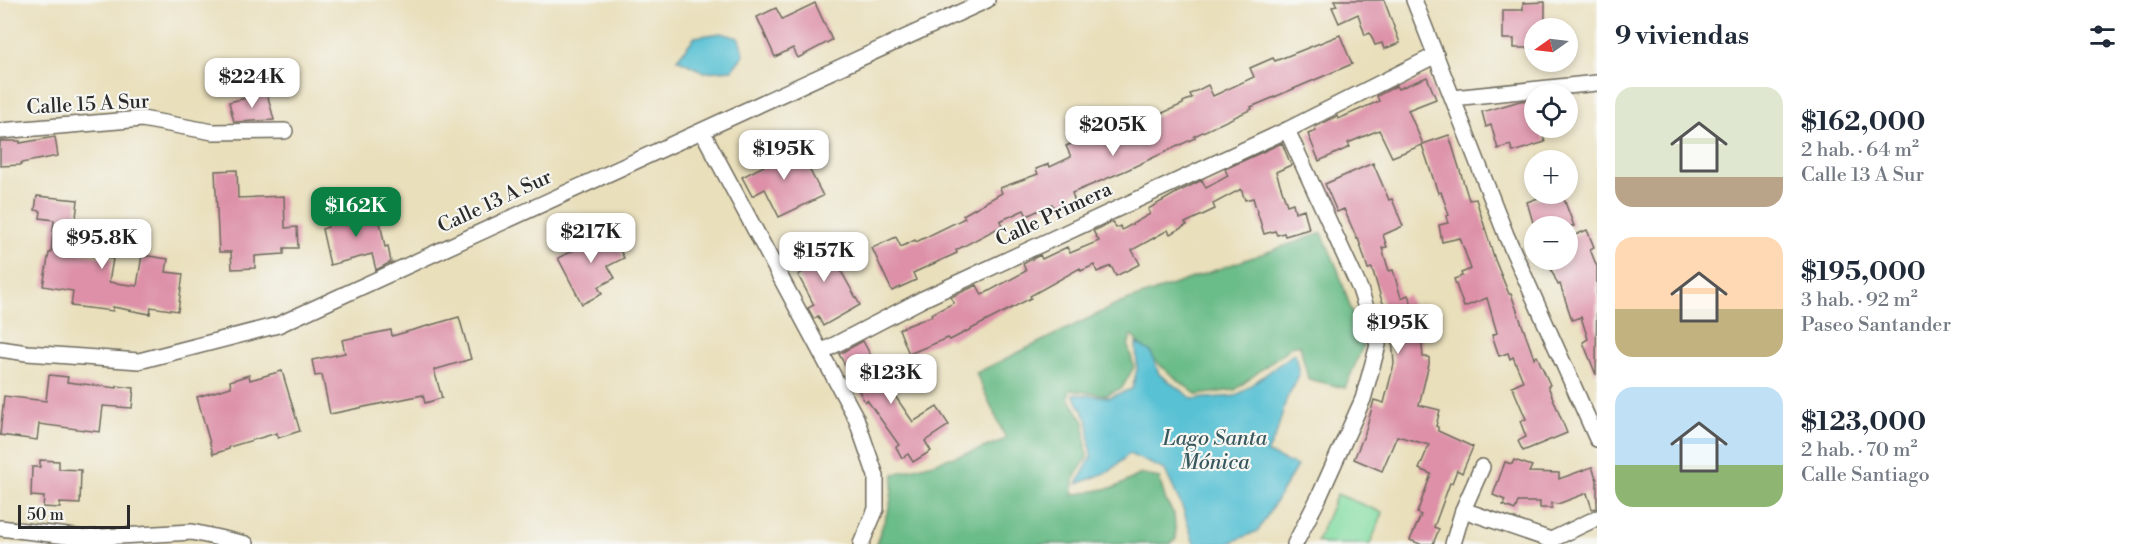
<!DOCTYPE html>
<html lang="es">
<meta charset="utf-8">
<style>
:root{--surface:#fff;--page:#f6f6f7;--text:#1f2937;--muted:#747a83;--accent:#0b8043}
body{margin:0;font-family:"Libre Bodoni",serif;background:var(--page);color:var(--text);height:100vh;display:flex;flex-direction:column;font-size:22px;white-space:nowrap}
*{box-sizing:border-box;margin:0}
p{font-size:20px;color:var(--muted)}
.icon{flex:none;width:33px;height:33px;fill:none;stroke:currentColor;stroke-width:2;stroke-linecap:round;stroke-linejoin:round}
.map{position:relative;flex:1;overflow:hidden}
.sheet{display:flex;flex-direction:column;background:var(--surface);width:540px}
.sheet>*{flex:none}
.needle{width:39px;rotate:256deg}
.fabs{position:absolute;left:1524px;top:18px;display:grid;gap:12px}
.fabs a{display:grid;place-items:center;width:54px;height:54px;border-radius:50%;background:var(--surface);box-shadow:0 3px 9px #0003;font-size:30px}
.scale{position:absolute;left:18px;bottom:15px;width:112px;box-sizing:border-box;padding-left:6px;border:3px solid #2b2b2b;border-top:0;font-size:16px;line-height:21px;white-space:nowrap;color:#2b2b2b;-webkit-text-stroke:4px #f6f6f2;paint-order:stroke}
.price{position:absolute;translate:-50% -51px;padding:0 14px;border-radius:12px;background:#fff;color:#222;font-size:20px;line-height:39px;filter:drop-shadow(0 2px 3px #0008)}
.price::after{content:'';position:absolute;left:50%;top:36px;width:18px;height:14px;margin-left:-9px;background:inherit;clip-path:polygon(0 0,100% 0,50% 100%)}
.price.selected{background:var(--accent);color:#fff}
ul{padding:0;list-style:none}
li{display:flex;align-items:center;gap:18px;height:150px;padding:0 18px}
li span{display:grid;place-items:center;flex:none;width:168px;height:120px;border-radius:18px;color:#555}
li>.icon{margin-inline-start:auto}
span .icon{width:72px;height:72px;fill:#fffc;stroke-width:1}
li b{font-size:26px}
h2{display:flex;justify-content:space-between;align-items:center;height:72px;padding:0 18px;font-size:26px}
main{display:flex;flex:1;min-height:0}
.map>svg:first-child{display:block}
.green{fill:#83dda2;stroke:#578466;stroke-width:1.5}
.forest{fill:#6abc88;stroke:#4a745a;stroke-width:1.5}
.water{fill:#58c1d4;stroke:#427680;stroke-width:1.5}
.building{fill:#dd90a8}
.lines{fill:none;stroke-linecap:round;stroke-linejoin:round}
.minor-casing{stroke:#6e6a5d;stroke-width:18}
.minor{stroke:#fff;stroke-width:15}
.labels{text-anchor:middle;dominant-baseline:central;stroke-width:4.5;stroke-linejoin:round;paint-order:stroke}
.street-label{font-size:20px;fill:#2b2b2b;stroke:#f6f6f2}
.water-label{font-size:21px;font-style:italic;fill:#38585e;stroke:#f6f6f2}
</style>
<main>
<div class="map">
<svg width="1597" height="544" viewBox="0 0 1597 544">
<rect width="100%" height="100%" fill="#f6f6f2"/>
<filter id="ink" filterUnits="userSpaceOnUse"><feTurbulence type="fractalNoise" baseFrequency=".0167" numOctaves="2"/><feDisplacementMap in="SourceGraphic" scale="12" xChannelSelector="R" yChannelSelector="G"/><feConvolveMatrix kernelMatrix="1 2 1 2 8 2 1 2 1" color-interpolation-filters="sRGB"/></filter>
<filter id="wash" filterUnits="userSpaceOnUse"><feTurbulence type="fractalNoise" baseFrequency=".008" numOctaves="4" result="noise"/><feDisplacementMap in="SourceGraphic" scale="24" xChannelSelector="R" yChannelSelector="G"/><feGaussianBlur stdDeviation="1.35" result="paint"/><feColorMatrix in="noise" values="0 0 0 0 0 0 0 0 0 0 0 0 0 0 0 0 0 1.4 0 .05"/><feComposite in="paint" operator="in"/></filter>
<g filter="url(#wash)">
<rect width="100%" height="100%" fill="#e9dfbb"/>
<polygon class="green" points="1337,494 1383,513 1370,544 1324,544 1317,541"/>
<polygon class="forest" points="1322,233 1338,270 1363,346 1345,388 1308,379 1300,345 1293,345 1235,390 1197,395 1164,369 1131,335 1128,346 1134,367 1122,388 1106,395 1070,390 1068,397 1084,422 1087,458 1075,476 1072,495 1116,487 1141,474 1159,478 1166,501 1174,514 1176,539 1170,544 876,544 890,505 894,474 978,450 1006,439 976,373 1118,304"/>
<g class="water">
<polygon points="721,33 739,38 744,54 732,70 704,72 677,59 695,37"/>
<polygon points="83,223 119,227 117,242 81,237"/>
<polygon points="1136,343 1151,352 1159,374 1193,399 1236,396 1295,353 1299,375 1286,400 1276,435 1267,453 1297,466 1258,531 1227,544 1194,544 1183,509 1165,470 1129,454 1110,471 1077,484 1091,457 1088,421 1073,394 1110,397 1132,389 1137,369"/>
</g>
<g id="blocks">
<g class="building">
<polygon points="1334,0 1384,0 1400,43 1384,49 1382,43 1375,45 1370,33 1365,35 1358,14 1339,23 1332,7 1337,6"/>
<polygon points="1545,2 1545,28 1534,28 1533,48 1514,48 1514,39 1503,39 1503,10 1523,10 1523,3"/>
<polygon points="815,3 832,40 798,58 793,48 775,57 757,17 776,8 782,19"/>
<polygon points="1340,35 1352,64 1251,107 1252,109 1194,136 1195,138 1127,170 1072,193 1075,202 1055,210 1052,204 1027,216 1024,210 1000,221 1002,226 956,250 957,253 913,273 916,280 892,291 872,248 896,237 901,247 915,240 916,242 965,218 963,215 1002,193 1000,188 1038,174 1036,169 1049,164 1050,167 1071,157 1066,146 1085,138 1088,144 1119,130 1118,126 1134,118 1136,121 1148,116 1149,119 1183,104 1183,102 1192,98 1190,94 1208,85 1213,96 1254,77 1250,68 1273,58 1275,61"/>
<polygon points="1427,77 1436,99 1408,110 1423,144 1449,135 1469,200 1476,199 1495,260 1509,294 1511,294 1534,358 1537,356 1550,385 1548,386 1567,433 1523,451 1518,441 1526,437 1520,421 1526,419 1512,386 1523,381 1513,357 1510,359 1508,353 1499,356 1492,335 1497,333 1487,298 1464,307 1454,279 1462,276 1461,273 1471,269 1460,238 1442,242 1439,225 1448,223 1446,216 1449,215 1441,192 1438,193 1422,145 1392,157 1379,130 1348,143 1350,147 1319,161 1308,134 1316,131 1315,127 1337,116 1338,119 1379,101 1377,96 1396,86 1398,89"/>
<polygon points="267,93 274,120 234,122 229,102"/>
<polygon points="1532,100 1534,107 1534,128 1541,128 1545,142 1513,152 1510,145 1498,149 1491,125 1486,127 1482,112 1520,101"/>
<polygon points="55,137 58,156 21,163 21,165 0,166 0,141 20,141 20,143"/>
<polygon points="1282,143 1291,165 1276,172 1287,205 1293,203 1295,212 1304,209 1309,229 1285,236 1284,233 1277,235 1275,231 1264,234 1253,198 1245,200 1241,189 1213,204 1215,209 1185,223 1187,225 1170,234 1168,230 1132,250 1140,264 1116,276 1111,266 1097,272 1094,265 1081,271 1080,268 1030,296 1031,298 950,340 948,338 909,354 899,329 932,316 931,314 954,303 951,297 977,285 982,295 1026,271 1023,264 1040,255 1042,259 1067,247 1070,253 1099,241 1093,231 1113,222 1116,228 1120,226 1122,230 1150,214 1148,209 1178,192 1202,180 1206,188 1228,176 1225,169"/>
<polygon points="771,144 777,156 790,150 794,157 801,153 823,196 779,217 765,189 752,196 742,177 764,166 757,152"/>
<polygon points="1373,163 1389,200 1392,199 1403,226 1383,235 1387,247 1382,248 1389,271 1393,270 1401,298 1408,295 1420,324 1423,357 1429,357 1429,364 1419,405 1440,410 1436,426 1438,427 1438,431 1473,447 1462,473 1457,470 1452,483 1450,483 1434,527 1439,529 1433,544 1420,544 1410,540 1421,515 1417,513 1431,474 1419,469 1429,445 1397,436 1382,471 1354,459 1365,433 1374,400 1384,403 1394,364 1392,338 1397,337 1381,298 1372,268 1368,269 1358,238 1357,239 1344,209 1337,212 1325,184"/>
<polygon points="237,170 238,198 284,196 285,228 297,227 298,248 284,248 284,254 255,256 255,268 232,269 231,252 219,252 215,171"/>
<polygon points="1549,194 1562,194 1574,226 1534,226 1527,202"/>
<polygon points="37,196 78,200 72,252 113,259 109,282 137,286 142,255 168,259 166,272 183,274 178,311 151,307 150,314 113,307 113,311 71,306 73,291 43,286 49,253 51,253 54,220 40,218 41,211 35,210"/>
<polygon points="377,207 385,247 388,246 391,262 376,270 372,254 330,265 322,229 328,227 326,217"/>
<polygon points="608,228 624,258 608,266 615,278 598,287 602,294 582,304 558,258 574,250 568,240 580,234 583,241"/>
<polygon points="1587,230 1594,247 1590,249 1597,267 1596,375 1583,342 1588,339 1581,317 1572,320 1560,284 1558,285 1547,260 1568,260 1568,238"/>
<polygon points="805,238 808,243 813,240 825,261 837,254 844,269 841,271 860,305 823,326 818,316 814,319 808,308 814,305 798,275 803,272 789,247"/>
<polygon points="459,317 471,359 434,370 442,398 425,403 423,395 330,414 322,375 315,376 312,360 345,353 342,340 391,330 392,336"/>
<polygon points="863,341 879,371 895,392 893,393 913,422 937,407 949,425 925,441 931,451 913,462 908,454 902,458 896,447 899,445 867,400 865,402 839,354"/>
<polygon points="282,371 300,431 278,438 277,433 229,447 229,449 213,454 197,397 231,387 230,381 249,375 250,380"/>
<polygon points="49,375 68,377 67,382 117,388 117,386 134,388 132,408 103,406 100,432 39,424 37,440 0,435 4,396 46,401"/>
<polygon points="40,460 59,461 59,469 81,470 80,504 60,503 60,508 43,507 44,497 31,496 32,467 40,467"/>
<polygon points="1514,460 1532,466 1529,472 1559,473 1559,479 1592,467 1597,480 1597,508 1592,509 1587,493 1558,504 1552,503 1552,508 1540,508 1540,502 1518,502 1515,510 1503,505 1505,500 1493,495 1505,462 1512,464"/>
</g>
</g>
</g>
<g filter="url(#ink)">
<use href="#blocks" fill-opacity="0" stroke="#6e6a5d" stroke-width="1.5"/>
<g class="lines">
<defs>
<g id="minor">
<polyline points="1414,0 1506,235 1597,439"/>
<polyline points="1453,98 1597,83"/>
<polyline points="1287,130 1360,289 1378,345 1363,399 1319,497 1295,544"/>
<polyline points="0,131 142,119 213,132 285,131"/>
<polyline points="702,131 856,418 876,476 876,509 861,544"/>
<polyline points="0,349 27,353 139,361 278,325 987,0"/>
<polyline points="821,352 923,299 1287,130 1436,55"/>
<polyline points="1463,510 1551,540 1597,518"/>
<polyline points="0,528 84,538 192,532 246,544"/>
<polyline points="1453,544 1463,510 1482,467"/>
</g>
</defs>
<use href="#minor" class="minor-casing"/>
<use href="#minor" class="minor"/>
</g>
</g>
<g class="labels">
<g class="street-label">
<text transform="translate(88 105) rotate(-3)">Calle 15 A Sur</text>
<text transform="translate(495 202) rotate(-25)">Calle 13 A Sur</text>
<text transform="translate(1054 215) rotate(-25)">Calle Primera</text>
</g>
<g class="water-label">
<text x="1215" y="439">Lago Santa<tspan x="1215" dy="24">Mónica</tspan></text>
</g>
</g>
</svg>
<div class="fabs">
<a><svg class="needle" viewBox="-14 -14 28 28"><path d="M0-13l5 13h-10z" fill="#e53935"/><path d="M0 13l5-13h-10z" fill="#747a83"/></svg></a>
<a><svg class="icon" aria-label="locate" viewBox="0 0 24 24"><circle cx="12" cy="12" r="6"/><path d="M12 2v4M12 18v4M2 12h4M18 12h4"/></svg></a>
<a>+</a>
<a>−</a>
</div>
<div class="scale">50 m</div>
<b class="price" style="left:252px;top:109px">$224K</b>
<b class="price" style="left:1113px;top:157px">$205K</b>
<b class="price" style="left:784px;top:181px">$195K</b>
<b class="price selected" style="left:356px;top:238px">$162K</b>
<b class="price" style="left:591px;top:264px">$217K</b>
<b class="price" style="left:102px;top:270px">$95.8K</b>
<b class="price" style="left:824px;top:283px">$157K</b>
<b class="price" style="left:1398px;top:355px">$195K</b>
<b class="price" style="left:891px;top:405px">$123K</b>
</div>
<section class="sheet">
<h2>9 viviendas<svg class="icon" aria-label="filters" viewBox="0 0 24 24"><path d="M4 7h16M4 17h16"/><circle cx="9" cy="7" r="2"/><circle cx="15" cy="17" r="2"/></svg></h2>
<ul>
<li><span style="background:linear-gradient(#dfe7d0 75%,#b9a48a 0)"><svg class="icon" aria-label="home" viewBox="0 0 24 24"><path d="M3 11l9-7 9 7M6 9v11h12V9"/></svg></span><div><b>$162,000</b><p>2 hab. · 64 m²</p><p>Calle 13 A Sur</p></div></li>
<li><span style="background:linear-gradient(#ffd9b3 60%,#c2b280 0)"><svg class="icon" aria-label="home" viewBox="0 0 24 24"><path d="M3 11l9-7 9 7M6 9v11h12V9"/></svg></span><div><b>$195,000</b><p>3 hab. · 92 m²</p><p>Paseo Santander</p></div></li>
<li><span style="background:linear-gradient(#bfe0f5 65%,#8fb573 0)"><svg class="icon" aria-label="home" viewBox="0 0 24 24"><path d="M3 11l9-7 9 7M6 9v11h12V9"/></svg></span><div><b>$123,000</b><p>2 hab. · 70 m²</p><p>Calle Santiago</p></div></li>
</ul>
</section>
</main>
